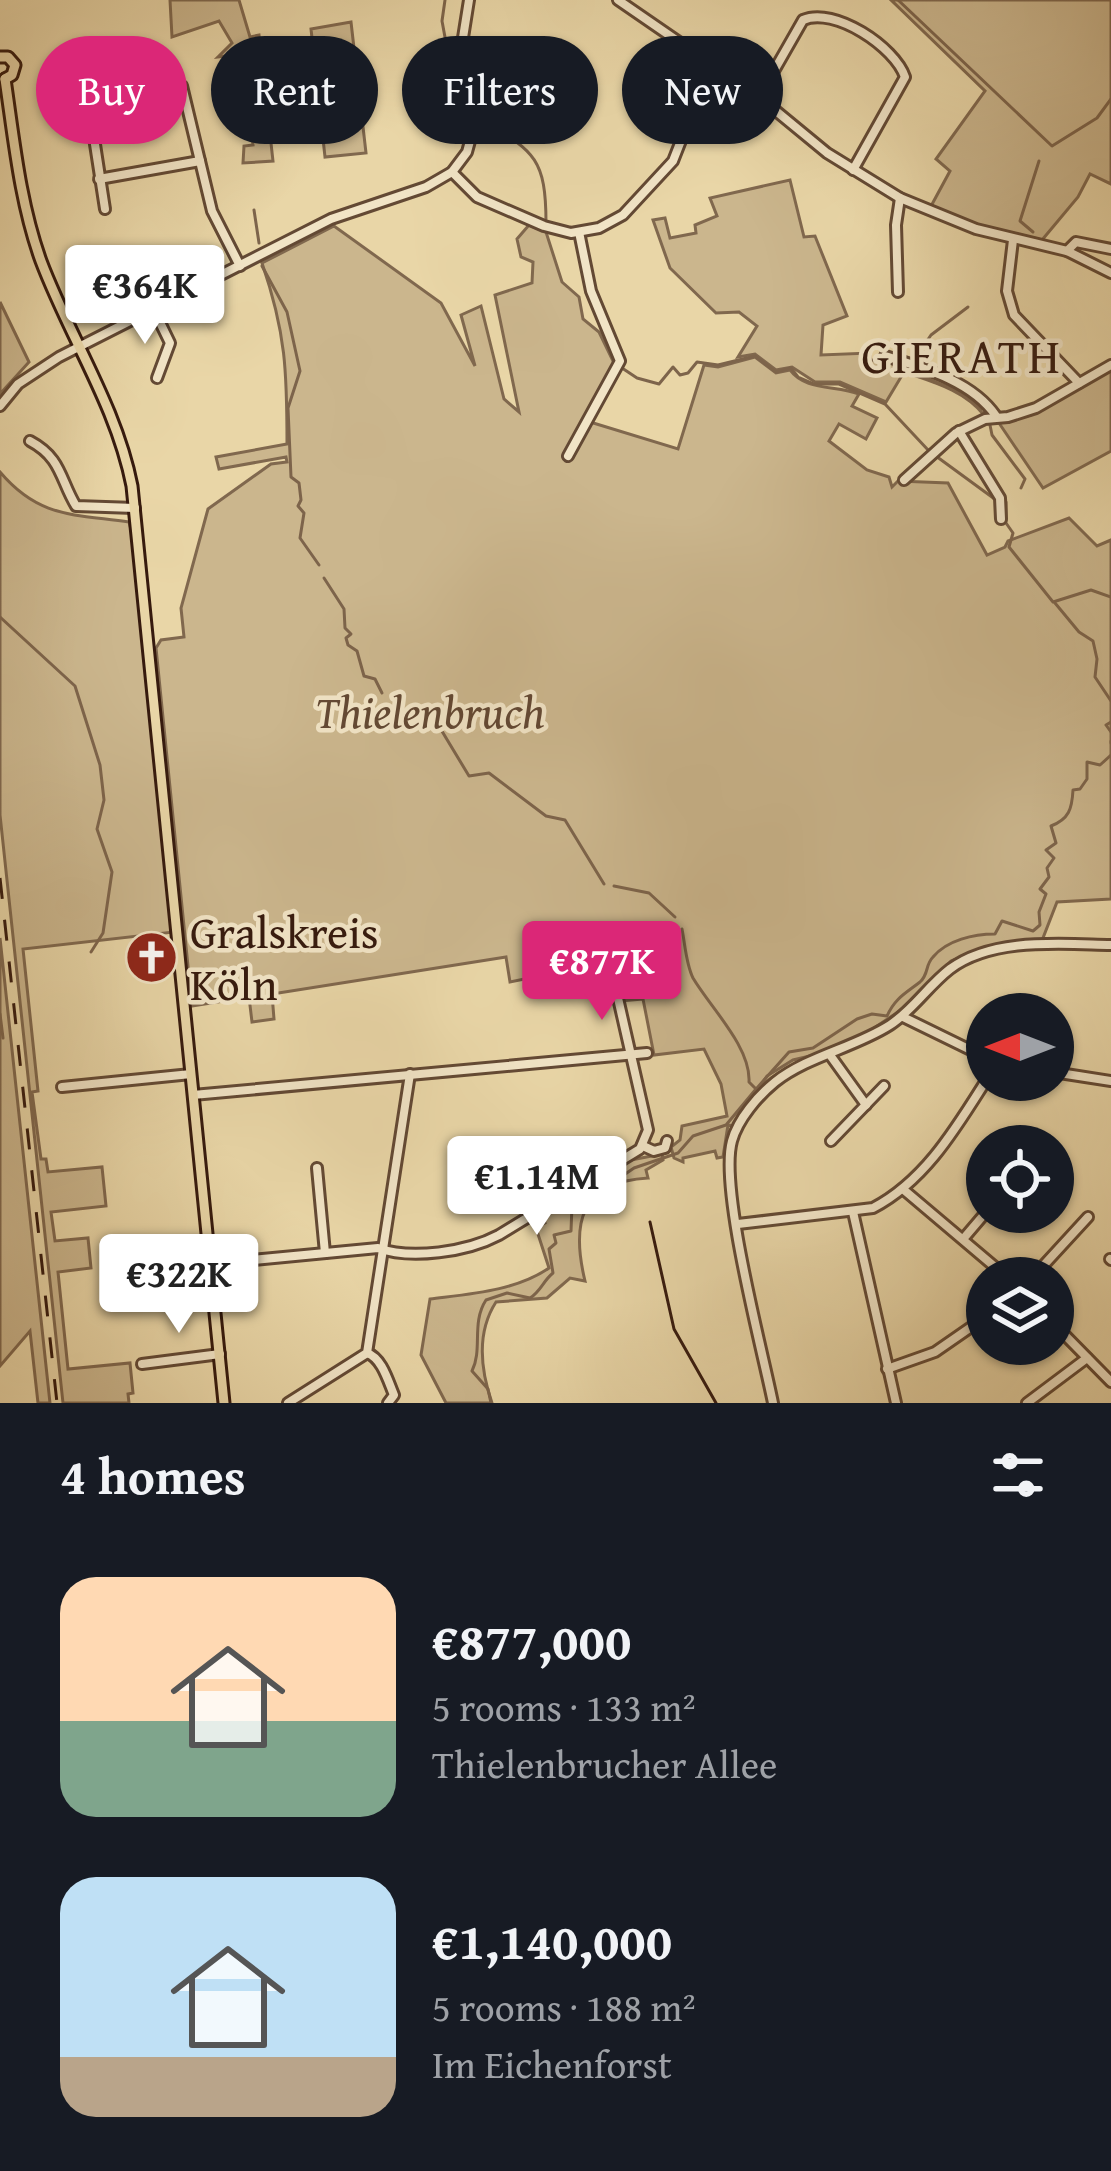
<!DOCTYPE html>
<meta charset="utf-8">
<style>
:root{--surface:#171b24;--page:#242831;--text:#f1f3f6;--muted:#9ea1a6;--accent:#db2777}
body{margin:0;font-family:"Gentium Book Plus",serif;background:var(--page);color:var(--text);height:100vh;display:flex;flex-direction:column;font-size:45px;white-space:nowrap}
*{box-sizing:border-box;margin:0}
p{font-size:39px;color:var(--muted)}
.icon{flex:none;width:66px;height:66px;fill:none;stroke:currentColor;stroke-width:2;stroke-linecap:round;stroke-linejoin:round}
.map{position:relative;height:1403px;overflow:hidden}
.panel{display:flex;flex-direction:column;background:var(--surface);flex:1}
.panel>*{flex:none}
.guide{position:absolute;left:36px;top:36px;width:1041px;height:108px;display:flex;gap:24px}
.needle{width:78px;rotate:270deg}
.buttons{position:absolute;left:966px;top:993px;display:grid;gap:24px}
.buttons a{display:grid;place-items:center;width:108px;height:108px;border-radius:50%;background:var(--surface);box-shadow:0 3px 9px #0004;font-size:60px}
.price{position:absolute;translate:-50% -102px;padding:0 27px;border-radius:12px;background:#fff;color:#222;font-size:39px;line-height:78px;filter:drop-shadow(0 3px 6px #0008)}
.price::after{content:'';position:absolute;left:50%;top:72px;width:36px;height:27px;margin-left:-18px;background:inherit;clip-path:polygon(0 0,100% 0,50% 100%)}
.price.current{background:var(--accent);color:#fff}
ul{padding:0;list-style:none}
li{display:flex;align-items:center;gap:36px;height:300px;padding:0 60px}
li span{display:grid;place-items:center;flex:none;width:336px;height:240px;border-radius:36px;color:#555}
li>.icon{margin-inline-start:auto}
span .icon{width:144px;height:144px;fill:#fffc;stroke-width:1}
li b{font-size:51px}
h2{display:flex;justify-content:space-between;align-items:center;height:144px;padding:0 60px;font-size:51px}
.pill{padding:0 42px;border-radius:54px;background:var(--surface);box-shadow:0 3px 9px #0004;font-size:42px;line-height:108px}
.pill.current{background:var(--accent);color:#fff}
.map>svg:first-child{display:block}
.green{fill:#cbb68d;stroke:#80684e;stroke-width:3}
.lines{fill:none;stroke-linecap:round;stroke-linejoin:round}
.stream{stroke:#7d644b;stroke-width:3}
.minor-casing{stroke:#634934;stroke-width:14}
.major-casing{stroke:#361a0e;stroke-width:15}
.minor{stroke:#f1e4c6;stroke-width:8}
.major{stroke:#e9d6a7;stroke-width:9}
.tram{stroke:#361a0e;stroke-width:3}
.rail{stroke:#361a0e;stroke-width:3;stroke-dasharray:21 21;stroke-linecap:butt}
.labels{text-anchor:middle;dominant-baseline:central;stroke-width:9;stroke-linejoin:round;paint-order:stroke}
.park-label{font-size:45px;font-style:italic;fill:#634934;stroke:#f1e4c6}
.poi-label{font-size:45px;fill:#361a0e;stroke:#f1e4c6;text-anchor:start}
.neighbourhood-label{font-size:48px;letter-spacing:3px;fill:#361a0e;stroke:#f1e4c6}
</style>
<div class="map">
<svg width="1111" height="1403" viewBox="0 0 1111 1403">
<rect width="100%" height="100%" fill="#e9d6a7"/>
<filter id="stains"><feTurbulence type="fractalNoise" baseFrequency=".00167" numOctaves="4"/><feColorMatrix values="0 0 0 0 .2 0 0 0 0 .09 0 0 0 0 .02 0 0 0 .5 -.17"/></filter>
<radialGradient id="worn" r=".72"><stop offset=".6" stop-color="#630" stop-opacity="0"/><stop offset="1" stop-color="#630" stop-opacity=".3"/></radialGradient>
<g class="green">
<polygon points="170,0 239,0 250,37 259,35 273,161 243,163 244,146 253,145 242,54 218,57 232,43 219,21 172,37"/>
<polygon points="891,0 1111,0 1111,184 1090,174 1078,197 1042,240 970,223 930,208 950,171 936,159 985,91"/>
<polygon points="351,22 366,153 325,157 311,29"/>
<path d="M790,180L804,237L815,236L847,316L823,325L821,355L870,353V359C881,365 884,363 897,363C918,364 970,392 985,407L984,415C964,390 933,382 904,372L886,402L840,382H815L792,367L776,370L755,354L738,357L757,326L739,312L716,313L670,268L653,220L665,218L670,238L696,233L695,225L717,216L710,198Z"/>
<path d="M529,225L546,232L562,282L579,297L583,319L599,332L615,365L590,422L678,449L704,365L718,367L755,357L776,373L790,370C805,391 836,385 859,394L852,406L877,418L866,439L839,424L829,441L867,470L889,477L892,487L898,481L948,483L987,555L1005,547L1008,541L1069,518L1097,546L1111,540V899L1057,902L1041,943L986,947L951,961L907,1006L868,1032L827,1052L793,1060L767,1076L734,1126L728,1125L723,1157L717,1158L715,1151L683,1158V1162L674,1158L671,1147L680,1140L682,1126L727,1116L721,1084L704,1049L654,1055L643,999L621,1001L617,985L623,983L617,960L510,982L506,957L272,994L274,1019L252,1022L249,997L192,1006L156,648L161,640L184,637L181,608L208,509L271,464L287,462L286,457L219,469L216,457L287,444C287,372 286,333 262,263L334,226L441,303L475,366L461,315L481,306L504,399L519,412L495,295L532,283L533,262L521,257L517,239Z"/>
<polygon points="0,302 29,362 0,394"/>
<polygon points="1111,369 1111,451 1043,488 999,423 1031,415"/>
<path d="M0,472C39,518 73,514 129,522L138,557L174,932L23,949L38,1091L32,1092L41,1159H46L48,1172L102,1167L106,1206L51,1212L55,1241L88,1238L91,1268L58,1272L68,1369L130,1363L133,1393L128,1394L129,1403H63L0,815Z"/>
<polygon points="0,938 50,1403 38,1403 30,1331 0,1366"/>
<path d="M662,1154L663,1160L646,1170L648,1178C580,1182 571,1223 585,1281L570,1278L547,1298L496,1302C476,1333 481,1371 492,1403H446L421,1355L430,1299C469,1294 516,1291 549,1268L536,1228L545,1223L541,1215L631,1160Z"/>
</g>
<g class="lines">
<g class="stream">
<polyline points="445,0 442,21 457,102 469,110"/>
<polyline points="898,0 1052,146 1097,118 1111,99"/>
<polyline points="451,81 451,100"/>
<path d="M476,116C532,151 546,154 546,223"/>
<polyline points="254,210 259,243"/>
<polyline points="1033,232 1020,221 1039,161"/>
<polyline points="262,266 287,312 300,371 288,408 291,477 299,483 301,500 298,506 304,513 300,538 319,565"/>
<polyline points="914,360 931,335 968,307"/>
<polyline points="622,368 637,378 659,384 673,367 680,375 688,373 697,362 718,365 755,356 776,372 791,368 798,377 814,384 839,384 885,404 929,451 996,500 1006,502 1006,523 1013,533 1009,547 1053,602 1091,590 1111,597"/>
<polyline points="908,371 955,390 982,409"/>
<polyline points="990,425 992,435 1025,479 1021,488"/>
<polyline points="324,578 344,609 345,628 351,634 346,638 348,645 357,651 364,676 375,679 382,693"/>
<polyline points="1055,603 1079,632 1093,641 1097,659 1095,677 1111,701"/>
<polyline points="0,617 75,686 100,765 104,800 97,829 112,872 103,933 91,952"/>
<polyline points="391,712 428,708 469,776 489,773 546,816 565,820 604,884"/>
<polyline points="1111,722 1106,725 1111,732"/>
<polyline points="1111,741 1111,743"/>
<polyline points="614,886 649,893 675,917"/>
<polyline points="0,1014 3,1038"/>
<path d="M757,1088L789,1052L813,1048L857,1019L872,1014L887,1016C895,998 906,993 920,982C929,974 925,965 933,957C947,940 974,934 995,934L1002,921L1033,931L1040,925L1039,912L1046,894L1040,889L1049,877L1047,868L1054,858L1046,850L1056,843L1051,826C1069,819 1072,809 1073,790L1080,789L1087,779V762L1100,765L1111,755"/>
<path d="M491,1403L488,1389L472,1371C483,1349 471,1323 486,1300L507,1293L530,1298C541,1291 543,1281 553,1273L549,1249L556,1243L554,1235L571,1231L572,1205L595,1191L602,1180L618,1179L634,1168L678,1153L693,1136L726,1125L756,1089L749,1082C751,1047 710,1007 693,978C686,964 685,944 682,929"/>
</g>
<defs>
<g id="minor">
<polyline points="618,0 759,97 827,153 900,198 976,229 1067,251 1111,273"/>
<polyline points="182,86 212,211 240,266"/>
<path d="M759,97L803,20C834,6 895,47 905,77L853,170"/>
<polyline points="88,99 105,209"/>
<polyline points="472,108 507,112 524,135 530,137 553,118"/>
<polyline points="452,172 477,197 544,226 571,233 599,228 623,215 673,161 711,64"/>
<polyline points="99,179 200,161"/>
<polyline points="1013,240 1007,291 1014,315 1079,383"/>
<polyline points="1067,251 1076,242 1111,249"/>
<polyline points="898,292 896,225 900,198"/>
<polyline points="154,310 170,343 157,378"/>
<path d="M885,356C924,368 972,381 996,416"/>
<polyline points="0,406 18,384 59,357 331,219 426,187 452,172 467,152 473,130 462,44 469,0"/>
<polyline points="959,431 1000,498 1001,519"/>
<path d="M30,441C62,458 60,480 76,506L135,508"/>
<polyline points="568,456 620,361 591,291 579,232"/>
<polyline points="904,480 956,433 985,419 1008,417 1036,408 1111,365"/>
<polyline points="903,1017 987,1058"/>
<polyline points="830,1055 866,1105"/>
<polyline points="1053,1072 1111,1081"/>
<polyline points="62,1087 191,1074"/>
<polyline points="193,1095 647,1053"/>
<polyline points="831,1141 884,1086"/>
<polyline points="643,1146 654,1151 665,1148 667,1141"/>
<polyline points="317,1168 325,1253"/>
<polyline points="904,1190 1008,1278"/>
<polyline points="853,1212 896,1403"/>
<path d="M738,1224L873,1208C925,1181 956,1128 987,1079"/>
<polyline points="964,1238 987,1211"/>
<polyline points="1110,1259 1111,1260"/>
<path d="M211,1264L378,1248C411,1260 467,1252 499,1235L640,1149L648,1130L615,985"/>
<polyline points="1032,1278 1088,1217"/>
<polyline points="1053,1323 1111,1382"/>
<path d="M367,1353C382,1358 388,1381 394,1395L388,1403"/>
<polyline points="142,1364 220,1354"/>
<polyline points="887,1369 935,1352 987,1316"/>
<polyline points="288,1403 367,1353 410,1074"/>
<path d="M773,1403C762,1348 719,1188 732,1141C738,1119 758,1096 775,1082C808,1056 854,1048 890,1025C913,1010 928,986 950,969C993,937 1061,944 1111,945"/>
<polyline points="1027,1403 1087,1358"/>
</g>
<g id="major">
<polyline points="1,57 8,57 15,65 12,75 5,79"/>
<path d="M5,79C14,140 20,203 41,261C70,338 116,405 132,486L224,1403"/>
</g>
</defs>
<use href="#minor" class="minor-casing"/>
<use href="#major" class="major-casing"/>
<use href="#minor" class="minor"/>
<use href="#major" class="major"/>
<polyline class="tram" points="650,1222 674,1329 716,1403"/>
<polyline class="rail" points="0,878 57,1403"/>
</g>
<defs>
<symbol id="church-disc" viewBox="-11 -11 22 22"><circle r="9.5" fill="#8f2418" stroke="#f1e4c6"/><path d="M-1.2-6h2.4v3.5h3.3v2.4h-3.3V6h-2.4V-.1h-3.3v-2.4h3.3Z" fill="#fff"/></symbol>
</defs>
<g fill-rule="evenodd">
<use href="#church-disc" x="122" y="928" width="59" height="59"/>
</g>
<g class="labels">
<g class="park-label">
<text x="430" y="711">Thielenbruch</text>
</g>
<g class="poi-label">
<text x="190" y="931">Gralskreis<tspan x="190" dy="52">Köln</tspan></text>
</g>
<g class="neighbourhood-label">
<text x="962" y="355">GIERATH</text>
</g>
</g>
<rect width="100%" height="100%" filter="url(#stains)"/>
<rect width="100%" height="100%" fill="url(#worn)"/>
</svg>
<div class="buttons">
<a><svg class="needle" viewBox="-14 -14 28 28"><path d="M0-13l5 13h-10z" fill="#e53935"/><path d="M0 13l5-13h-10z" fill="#9ea1a6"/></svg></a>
<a><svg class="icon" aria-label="locate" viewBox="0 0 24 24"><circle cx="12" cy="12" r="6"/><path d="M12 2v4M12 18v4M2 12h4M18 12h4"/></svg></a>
<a><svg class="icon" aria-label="layers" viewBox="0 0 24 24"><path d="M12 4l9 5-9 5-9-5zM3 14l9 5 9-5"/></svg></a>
</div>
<b class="price" style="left:145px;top:347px">€364K</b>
<b class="price current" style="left:602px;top:1023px">€877K</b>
<b class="price" style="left:537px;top:1238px">€1.14M</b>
<b class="price" style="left:179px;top:1336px">€322K</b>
<div class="guide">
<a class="pill current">Buy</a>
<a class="pill">Rent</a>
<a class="pill">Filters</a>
<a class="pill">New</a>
</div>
</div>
<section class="panel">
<h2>4 homes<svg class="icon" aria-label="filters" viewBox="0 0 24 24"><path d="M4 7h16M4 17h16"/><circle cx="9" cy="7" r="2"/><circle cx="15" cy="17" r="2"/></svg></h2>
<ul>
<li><span style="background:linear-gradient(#ffd9b3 60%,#7fa58c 0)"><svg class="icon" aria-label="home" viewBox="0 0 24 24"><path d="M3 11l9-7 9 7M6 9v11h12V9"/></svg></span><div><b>€877,000</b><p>5 rooms · 133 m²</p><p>Thielenbrucher Allee</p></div></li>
<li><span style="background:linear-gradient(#bfe0f5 75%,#b9a48a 0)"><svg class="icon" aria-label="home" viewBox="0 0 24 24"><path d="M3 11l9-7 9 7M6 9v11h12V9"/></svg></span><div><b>€1,140,000</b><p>5 rooms · 188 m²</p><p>Im Eichenforst</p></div></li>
</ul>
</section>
